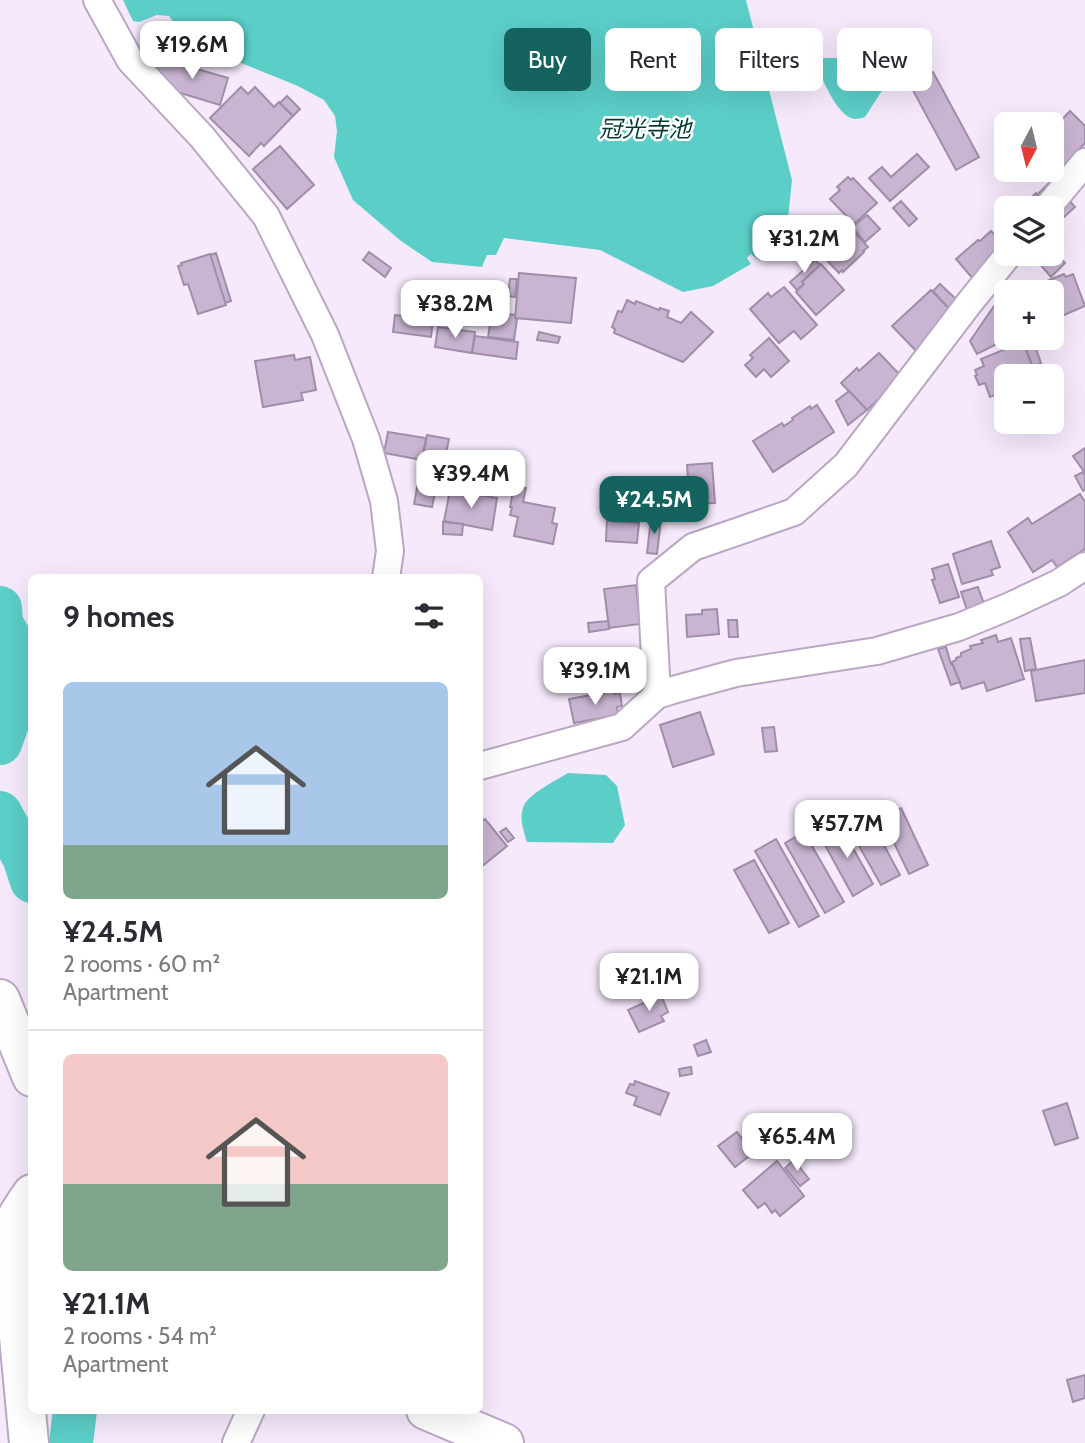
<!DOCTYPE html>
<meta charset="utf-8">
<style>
:root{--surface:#fff;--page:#f2f2f3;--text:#2b2b33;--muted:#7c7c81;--line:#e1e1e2;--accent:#15635f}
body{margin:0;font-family:Cabin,"Noto Sans JP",sans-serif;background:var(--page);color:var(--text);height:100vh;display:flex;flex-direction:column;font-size:26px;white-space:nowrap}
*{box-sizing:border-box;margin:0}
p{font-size:23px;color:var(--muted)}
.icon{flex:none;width:38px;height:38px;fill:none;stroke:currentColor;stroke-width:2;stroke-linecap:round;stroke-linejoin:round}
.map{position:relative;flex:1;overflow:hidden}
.details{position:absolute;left:28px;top:574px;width:455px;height:840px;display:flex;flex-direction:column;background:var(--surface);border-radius:10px;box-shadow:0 7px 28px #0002}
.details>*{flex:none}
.guide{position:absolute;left:504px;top:28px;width:476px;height:63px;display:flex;gap:14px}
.needle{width:46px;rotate:187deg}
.controls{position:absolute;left:994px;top:112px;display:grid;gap:14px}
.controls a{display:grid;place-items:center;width:70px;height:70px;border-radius:10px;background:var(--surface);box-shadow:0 7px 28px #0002;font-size:35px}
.price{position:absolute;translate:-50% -60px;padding:0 16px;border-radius:14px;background:#fff;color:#222;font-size:23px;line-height:46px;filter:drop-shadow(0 2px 4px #0008)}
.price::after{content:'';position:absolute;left:50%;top:42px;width:21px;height:16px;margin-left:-10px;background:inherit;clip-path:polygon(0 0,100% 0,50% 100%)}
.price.on{background:var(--accent);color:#fff}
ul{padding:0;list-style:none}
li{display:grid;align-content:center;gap:14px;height:371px;padding:0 35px}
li+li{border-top:2px solid var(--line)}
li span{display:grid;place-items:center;height:217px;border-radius:10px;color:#555}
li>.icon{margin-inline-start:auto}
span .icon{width:126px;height:126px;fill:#fffc;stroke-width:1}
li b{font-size:30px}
h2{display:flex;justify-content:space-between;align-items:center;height:84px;padding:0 35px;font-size:30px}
.chip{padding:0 24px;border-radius:10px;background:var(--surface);box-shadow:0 7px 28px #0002;font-size:24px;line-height:63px}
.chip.on{background:var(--accent);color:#fff}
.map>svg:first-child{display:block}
.water{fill:#5ccec8}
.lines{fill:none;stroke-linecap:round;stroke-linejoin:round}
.river{stroke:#5ccec8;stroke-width:44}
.building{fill:#c9b5d2;stroke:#a08da9;stroke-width:2}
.street-casing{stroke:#bba7c4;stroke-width:30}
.secondary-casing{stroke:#bba7c4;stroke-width:42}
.street{stroke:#fff;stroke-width:26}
.secondary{stroke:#fff;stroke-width:38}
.labels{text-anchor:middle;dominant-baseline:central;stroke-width:5;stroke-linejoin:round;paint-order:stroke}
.water-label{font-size:23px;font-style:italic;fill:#013a37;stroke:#fff}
</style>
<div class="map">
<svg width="1085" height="1443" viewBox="0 0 1085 1443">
<rect width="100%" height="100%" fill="#f5e9fb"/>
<g class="water">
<polygon points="123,0 746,0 792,180 788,218 778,244 768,255 759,260 751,254 747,258 751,264 713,286 683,292 600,250 504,238 496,255 487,255 482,267 432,262 401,241 353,200 334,157 337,131 335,116 324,100 298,86 197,45 186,38 169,16 157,15 139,22 133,21"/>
<path d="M813,58H867L885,86L865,117C863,118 856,119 854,119C835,115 821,74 813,58Z"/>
<path d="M568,773L606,775L617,786L625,825L613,843L527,842C524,832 519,818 523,808C526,795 557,780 568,773Z"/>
</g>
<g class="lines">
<g class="river">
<polyline points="0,608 1,623 11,641 15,701 0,743"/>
<polyline points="0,813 24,857 32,881"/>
<polyline points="71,1443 75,1410"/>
</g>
</g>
<g class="building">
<polygon points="159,58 228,78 220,105 174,91 165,85 167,80 154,76"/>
<polygon points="933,72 979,157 956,170 910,85"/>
<polygon points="241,87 248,94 255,87 274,107 279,102 293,116 264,146 261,143 249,156 210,118"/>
<polygon points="287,96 300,109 293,116 280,103"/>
<polygon points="1070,111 1085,126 1085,143 1060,170 1052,162 1052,130"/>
<polygon points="280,146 314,185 287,209 253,169"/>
<polygon points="917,154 929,167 890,201 869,178 882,167 891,177"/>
<polygon points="848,177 851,180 853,178 877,203 854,224 830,199 840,190 837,187"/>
<polygon points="1051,181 1075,207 1052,228 1052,208 1011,208 1023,198 1026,202 1036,193 1037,195"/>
<polygon points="901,201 917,219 909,226 893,208"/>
<polygon points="867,215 880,229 865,242 852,227"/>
<polygon points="846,223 868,247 863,251 864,252 843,272 842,270 839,273 817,250 828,240 827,238 842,224 843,226"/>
<polygon points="991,231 1006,248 981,288 956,259 978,240 980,241"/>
<polygon points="1053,250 1065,263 1051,277 1039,263 1049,254 1052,254"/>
<polygon points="369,252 391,268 385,277 363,260"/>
<polygon points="216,253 231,301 225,303 210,255"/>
<polygon points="210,254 226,305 198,314 188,284 184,285 178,266 182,265 181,263"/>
<polygon points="815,260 820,265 802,282 804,284 797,290 790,282"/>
<polygon points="821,264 844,290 816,315 796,292 804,284 802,282"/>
<polygon points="519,273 576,278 571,323 515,318"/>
<polygon points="1064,274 1066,277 1073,274 1085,306 1057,318 1060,325 1052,329 1052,292 1020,292"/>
<polygon points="510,279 517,279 515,297 508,296"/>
<polygon points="940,284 961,304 952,312 933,291"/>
<polygon points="784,287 817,325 801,339 794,331 779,343 750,309 768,293 771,297"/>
<polygon points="931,290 956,316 920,355 892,326"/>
<polygon points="1006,293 1006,330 995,300"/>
<polygon points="627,300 635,304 636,301 659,310 660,308 669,311 667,317 681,323 691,312 713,332 683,362 614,333 615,329 612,327 618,311 622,312"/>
<polygon points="994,306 1007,339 977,354 970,341"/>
<polygon points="492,312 515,315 515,318 517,319 514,340 488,337"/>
<polygon points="395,315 433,319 431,337 393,332"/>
<polygon points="438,327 475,332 472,353 435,347"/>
<polygon points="539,332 560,337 558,343 537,340"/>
<polygon points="475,336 518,342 516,359 472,353"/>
<polygon points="769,338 789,361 771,377 764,369 756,377 745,365 753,358 750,355"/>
<polygon points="1022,338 1031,338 1035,346 1026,349"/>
<polygon points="1023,342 1036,376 1006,376 1006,391 990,397 985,383 979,385 975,376 977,375 975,370 984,366 981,359"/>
<polygon points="1035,346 1041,363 1033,367 1026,349"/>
<polygon points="879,353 902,377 867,410 841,383 857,368 859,371"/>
<polygon points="294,355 295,360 310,357 316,390 301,393 303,400 263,407 255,361"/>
<polygon points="849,391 867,410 848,425 836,401"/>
<polygon points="817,405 834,432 773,472 753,441 782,423 784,426 793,420 792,418 810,406 811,409"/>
<polygon points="388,432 426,438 422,460 384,453"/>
<polygon points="427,435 449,439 438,493 435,492 432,507 414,504"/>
<polygon points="1085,448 1085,473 1073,456"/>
<polygon points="712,463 715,503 690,504 687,465"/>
<polygon points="1083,472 1085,475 1085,490 1083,491 1075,476"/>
<polygon points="514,486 526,488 523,502 555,508 552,523 557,524 553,544 514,536 518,517 510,515 512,507 510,507"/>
<polygon points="450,490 497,498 492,530 444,521"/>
<polygon points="1080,494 1085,502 1085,549 1057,567 1052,560 1033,572 1008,532 1028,518 1032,524"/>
<polygon points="607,517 615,517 614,521 639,523 637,543 606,541"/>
<polygon points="651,519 661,520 657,554 647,553"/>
<polygon points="443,522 463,524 462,535 443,534"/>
<polygon points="991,541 1000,567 991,570 993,575 962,584 953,554"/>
<polygon points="948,564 959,597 940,603 932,580 935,579 932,569"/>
<polygon points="636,585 640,624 609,628 604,589"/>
<polygon points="978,587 984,604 967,610 961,592"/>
<polygon points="717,609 719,634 687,637 686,615 702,614 702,610"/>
<polygon points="728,620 737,620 738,637 729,637"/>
<polygon points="608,621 609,629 589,632 588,623"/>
<polygon points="996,635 998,642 1011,638 1024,679 987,691 984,682 962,689 952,662 956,660 956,658 961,656 961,653 971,649 970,646 983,643 981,640"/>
<polygon points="1030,638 1036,669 1025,671 1020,639"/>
<polygon points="946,647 951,664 952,664 960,682 951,685 938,649"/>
<polygon points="1085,660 1085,693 1036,701 1031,671"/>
<polygon points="613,691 614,694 620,693 622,706 617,707 618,715 574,723 569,699"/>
<polygon points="700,712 714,754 673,767 660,725"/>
<polygon points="774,727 777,751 765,752 762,728"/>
<polygon points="901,808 928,865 909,874 882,818"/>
<polygon points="485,819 507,846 480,868 480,823"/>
<polygon points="870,819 900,875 881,885 850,830"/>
<polygon points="840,825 873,884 853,896 820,836"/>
<polygon points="506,828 514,838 508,842 500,832"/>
<polygon points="804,832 844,902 825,913 785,843"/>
<polygon points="776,839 819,916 799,927 755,851"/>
<polygon points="754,860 789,923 769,933 734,870"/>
<polygon points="661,995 668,1012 661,1016 664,1021 639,1032 628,1010"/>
<polygon points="706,1040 711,1052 698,1056 694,1045"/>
<polygon points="691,1067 692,1074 680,1076 679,1069"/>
<polygon points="635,1081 669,1093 660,1115 634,1105 637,1097 626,1093 630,1084 634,1085"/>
<polygon points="1067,1103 1078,1138 1055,1145 1043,1111"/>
<polygon points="737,1132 753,1153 735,1167 718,1146"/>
<polygon points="794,1160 809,1179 800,1186 785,1168"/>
<polygon points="777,1161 804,1196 780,1216 775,1210 772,1213 765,1203 758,1208 743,1190"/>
<polygon points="1085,1375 1085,1398 1073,1402 1067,1380"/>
</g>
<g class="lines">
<defs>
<g id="street">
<polyline points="97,0 130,60 202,137 266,216 325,335 366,439 384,501 390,551 386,578"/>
<polyline points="1047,208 1085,162"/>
<polyline points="657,695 651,581 693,547 794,512 846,465 970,302 1009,254"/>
<polyline points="480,766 622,727 657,695 673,690 736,673 877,651 959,627 1010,606 1059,583 1085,566"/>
<polyline points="236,1443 251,1410"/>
</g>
<g id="secondary">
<polyline points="0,999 32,1077"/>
<polyline points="426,1410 504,1443"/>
<path d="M29,1443L11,1252C10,1224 16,1217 32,1194"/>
</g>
</defs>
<use href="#street" class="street-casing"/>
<use href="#secondary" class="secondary-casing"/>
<use href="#street" class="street"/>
<use href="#secondary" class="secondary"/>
</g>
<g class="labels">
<g class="water-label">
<text x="645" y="129">冠光寺池</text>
</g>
</g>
</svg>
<div class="controls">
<a><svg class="needle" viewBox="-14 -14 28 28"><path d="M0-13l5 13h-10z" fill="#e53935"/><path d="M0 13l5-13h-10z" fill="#7c7c81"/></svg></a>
<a><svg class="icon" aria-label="layers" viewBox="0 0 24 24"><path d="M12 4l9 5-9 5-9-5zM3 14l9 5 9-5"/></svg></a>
<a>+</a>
<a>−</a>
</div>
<b class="price" style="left:192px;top:81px">¥19.6M</b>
<b class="price" style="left:804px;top:275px">¥31.2M</b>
<b class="price" style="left:455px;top:340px">¥38.2M</b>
<b class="price" style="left:471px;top:510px">¥39.4M</b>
<b class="price on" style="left:654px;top:536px">¥24.5M</b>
<b class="price" style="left:595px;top:707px">¥39.1M</b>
<b class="price" style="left:847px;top:860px">¥57.7M</b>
<b class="price" style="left:649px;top:1013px">¥21.1M</b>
<b class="price" style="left:797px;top:1173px">¥65.4M</b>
<div class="guide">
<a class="chip on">Buy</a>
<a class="chip">Rent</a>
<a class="chip">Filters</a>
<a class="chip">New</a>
</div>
<section class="details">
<h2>9 homes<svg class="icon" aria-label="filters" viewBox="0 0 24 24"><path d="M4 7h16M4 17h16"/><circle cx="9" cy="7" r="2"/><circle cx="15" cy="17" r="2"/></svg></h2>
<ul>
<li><span style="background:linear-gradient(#a9c7e8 75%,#7fa58c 0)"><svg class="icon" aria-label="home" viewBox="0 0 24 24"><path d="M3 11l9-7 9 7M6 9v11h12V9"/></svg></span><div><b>¥24.5M</b><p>2 rooms · 60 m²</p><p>Apartment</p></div></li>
<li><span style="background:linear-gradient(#f6c9c9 60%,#7fa58c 0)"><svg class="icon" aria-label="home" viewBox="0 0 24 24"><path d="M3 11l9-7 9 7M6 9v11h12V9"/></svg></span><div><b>¥21.1M</b><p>2 rooms · 54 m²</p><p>Apartment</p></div></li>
</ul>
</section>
</div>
